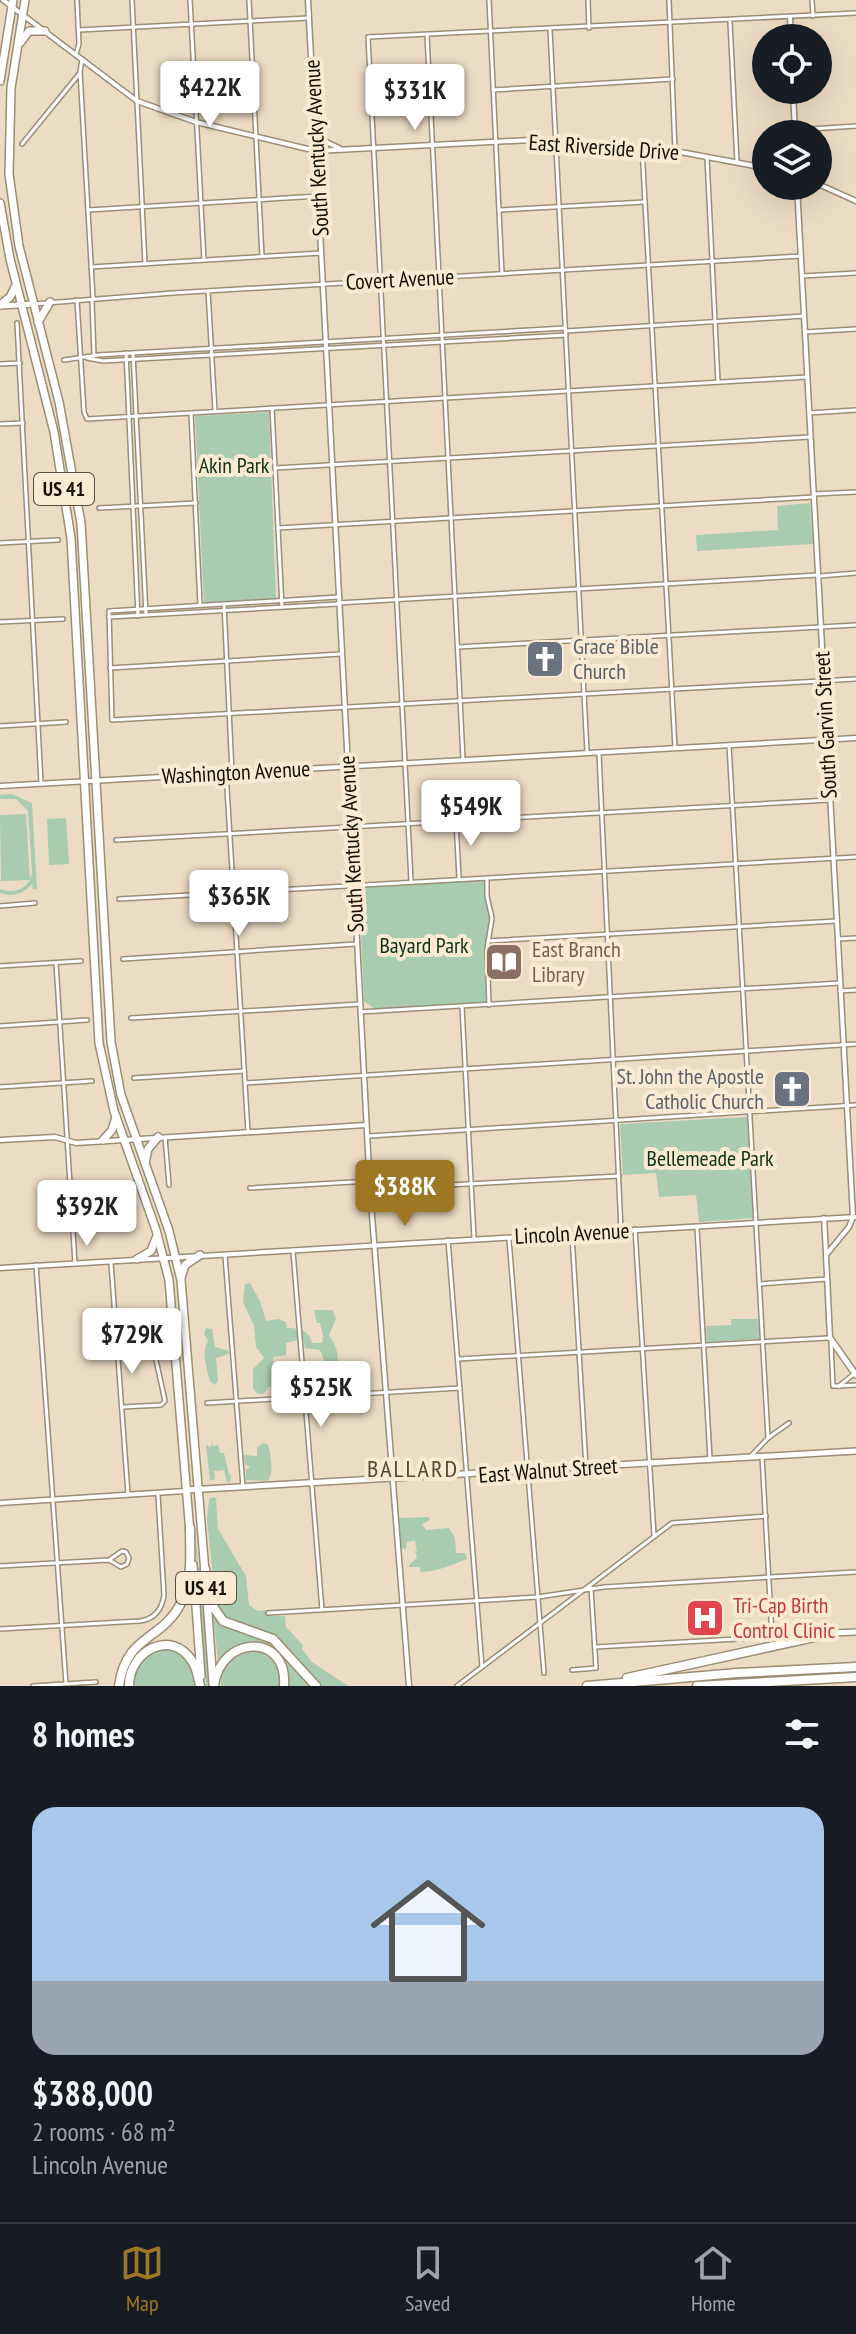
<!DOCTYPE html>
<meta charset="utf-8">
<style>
:root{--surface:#171b24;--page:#20242c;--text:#f1f3f6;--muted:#9ea1a6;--line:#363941;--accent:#9e7724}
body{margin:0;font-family:"PT Sans Narrow",sans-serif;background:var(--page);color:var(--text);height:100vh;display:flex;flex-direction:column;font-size:30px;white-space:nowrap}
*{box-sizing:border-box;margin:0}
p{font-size:26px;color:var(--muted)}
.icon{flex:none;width:44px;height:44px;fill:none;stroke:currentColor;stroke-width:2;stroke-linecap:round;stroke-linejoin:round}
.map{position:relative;height:1686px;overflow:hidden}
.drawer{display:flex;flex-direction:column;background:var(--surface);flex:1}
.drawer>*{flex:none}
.tools{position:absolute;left:752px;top:24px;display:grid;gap:16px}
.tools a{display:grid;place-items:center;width:80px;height:80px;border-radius:50%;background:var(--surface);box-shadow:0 8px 32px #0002;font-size:40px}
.price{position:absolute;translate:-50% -68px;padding:0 18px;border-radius:8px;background:#fff;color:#222;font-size:26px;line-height:52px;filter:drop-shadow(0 2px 4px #0008)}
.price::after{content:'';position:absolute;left:50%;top:48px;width:24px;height:18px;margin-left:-12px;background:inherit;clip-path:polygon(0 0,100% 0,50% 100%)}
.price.current{background:var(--accent);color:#fff}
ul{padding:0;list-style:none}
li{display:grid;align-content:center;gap:16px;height:424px;padding:0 32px}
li+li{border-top:2px solid var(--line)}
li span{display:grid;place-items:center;height:248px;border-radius:24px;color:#555}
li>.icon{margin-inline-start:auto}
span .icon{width:144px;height:144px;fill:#fffc;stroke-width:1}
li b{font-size:34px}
h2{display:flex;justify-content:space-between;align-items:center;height:96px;padding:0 32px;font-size:34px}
.tab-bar{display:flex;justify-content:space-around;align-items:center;height:112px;border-top:2px solid var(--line);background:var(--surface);font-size:22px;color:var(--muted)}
.tab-bar a{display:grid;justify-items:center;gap:4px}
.tab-bar .current{color:var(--accent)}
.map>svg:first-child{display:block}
.green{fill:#a9ccb0}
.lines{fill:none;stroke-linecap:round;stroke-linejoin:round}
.minor-casing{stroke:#9c8d75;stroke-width:6}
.tertiary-casing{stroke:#9c8d75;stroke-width:7}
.secondary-casing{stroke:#9c8d75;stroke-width:8}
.trunk-casing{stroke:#9c8d75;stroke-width:10}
.motorway-casing{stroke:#9c8d75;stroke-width:11}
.minor{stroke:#fff;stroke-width:3}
.tertiary{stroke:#fff;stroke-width:4}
.secondary{stroke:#fff;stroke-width:5}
.trunk{stroke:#fff;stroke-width:7}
.motorway{stroke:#fff;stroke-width:8}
.labels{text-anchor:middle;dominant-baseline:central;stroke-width:8;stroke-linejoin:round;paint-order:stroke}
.shield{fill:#faead1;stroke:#595143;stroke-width:2}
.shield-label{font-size:20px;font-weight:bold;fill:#140f06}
.street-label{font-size:22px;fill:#140f06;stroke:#faead1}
.park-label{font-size:22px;fill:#0a3318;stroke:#faead1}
.worship-label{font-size:22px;fill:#5b616d;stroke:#faead1;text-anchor:start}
.education-label{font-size:22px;fill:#785e54;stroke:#faead1;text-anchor:start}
.health-label{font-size:22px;fill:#be3a42;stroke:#faead1;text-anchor:start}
.neighbourhood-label{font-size:24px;letter-spacing:2px;fill:#574934;stroke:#faead1}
</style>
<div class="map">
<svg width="856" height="1686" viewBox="0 0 856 1686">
<rect width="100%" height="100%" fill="#eddcc4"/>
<g class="green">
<polygon points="269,412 276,599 204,603 195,416"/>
<polygon points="810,503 813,544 697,551 696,535 778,530 777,506"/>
<path d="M12,794L32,803L37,889H33L32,884C23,894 13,897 0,893V889C12,893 23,891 30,880L1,881L0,815L26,814L30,879L32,873L28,811L16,799H0V795Z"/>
<polygon points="66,818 69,864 49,865 47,819"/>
<polygon points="485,880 485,897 491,920 486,942 487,1002 375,1009 364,1001 359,887"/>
<polygon points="747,1117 753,1218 699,1222 696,1195 659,1197 656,1173 623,1175 620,1124"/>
<path d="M250,1283L260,1301L266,1321L278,1319L286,1322L287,1328C298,1328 310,1330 312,1343H322L323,1335L320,1323H317L314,1310H333L336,1319L329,1335C337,1347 340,1356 336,1370H328L320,1350L305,1348L303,1339L286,1343V1355L273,1357V1363L286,1368L288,1385L268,1387L264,1394H258L253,1389V1369L264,1358L256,1347L254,1326L243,1302L245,1284Z"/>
<polygon points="731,1319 758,1319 760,1339 707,1342 706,1326 731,1325"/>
<path d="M206,1328L212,1329L215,1347L229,1351L228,1354L216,1358L218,1381L215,1385L210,1381C208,1371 200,1353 208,1341L204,1334Z"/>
<polygon points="212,1441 213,1446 218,1445 220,1453 224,1453 229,1474 231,1475 230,1482 227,1482 224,1470 214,1471 215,1479 210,1481 206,1445 211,1447"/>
<path d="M264,1443L268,1445C271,1455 274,1472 268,1481L246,1480V1470L250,1467L245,1464L244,1458L245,1455L257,1456V1447Z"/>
<polygon points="213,1497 216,1498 218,1529 246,1576 249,1605 258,1611 265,1610 266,1616 285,1616 286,1627 303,1645 302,1649 312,1662 348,1686 322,1686 275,1636 229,1621 219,1611 215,1596 207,1520 209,1499"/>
<polygon points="193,1512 211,1686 206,1686 205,1673"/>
<path d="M429,1517L430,1520L422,1524L426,1530L449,1528L455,1538L456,1553H465L467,1559C453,1564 437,1572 420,1572V1567H409L410,1564L417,1558L415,1551H417L415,1541L407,1542L406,1549L401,1548L399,1518Z"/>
<path d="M213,1614C229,1632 249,1629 269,1640C285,1650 299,1672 312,1686H288C288,1660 265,1634 237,1646C229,1650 224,1656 218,1662Z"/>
<path d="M167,1649C187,1653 194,1666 195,1686H133C133,1664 145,1652 167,1649Z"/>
<path d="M246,1650C269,1651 282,1663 282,1686H221C220,1665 230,1659 246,1650Z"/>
</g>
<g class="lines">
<defs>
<g id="minor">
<polyline points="132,0 145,264"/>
<polyline points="190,0 204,260"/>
<polyline points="249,0 262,256"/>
<polyline points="489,0 502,274"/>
<polyline points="588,0 589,28"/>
<polyline points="669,0 675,151"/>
<polyline points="812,0 813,16"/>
<polyline points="730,22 737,162"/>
<polyline points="79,30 309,18"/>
<polyline points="550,30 587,752"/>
<polyline points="427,35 463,759"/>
<polyline points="76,54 79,44 77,0"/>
<polyline points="82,59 80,72 93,298"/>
<polyline points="493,90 673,79"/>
<polyline points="796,130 856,126"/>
<polyline points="22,144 80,73"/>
<polyline points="642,148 675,748"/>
<polyline points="707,158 718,382"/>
<polyline points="88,210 318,196"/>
<polyline points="499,210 645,202"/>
<polyline points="91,267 321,253"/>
<polyline points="802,276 856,273"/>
<polyline points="208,291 215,411"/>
<polyline points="77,300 84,412 87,419 807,377"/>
<polyline points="92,300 94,356"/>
<polyline points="34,304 173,293 801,256"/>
<polyline points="17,323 41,783"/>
<polyline points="566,331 804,316"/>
<polyline points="805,332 856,329"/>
<polyline points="126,353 138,616"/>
<polyline points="133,353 146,615"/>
<polyline points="87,358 103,361 566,335"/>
<polyline points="64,360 98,355 565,328"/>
<polyline points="0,364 20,363"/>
<polyline points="272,408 282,607"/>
<polyline points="191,413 200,604"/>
<polyline points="809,413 856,410"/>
<polyline points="0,424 23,423"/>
<polyline points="275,468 810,437"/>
<polyline points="814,494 856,492"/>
<polyline points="99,508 196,503"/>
<polyline points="278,528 814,497"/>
<polyline points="0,543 58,540"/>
<polyline points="820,576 856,573"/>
<polyline points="338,597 109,611 112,720 856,679"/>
<polyline points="338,603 818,575"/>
<polyline points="224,604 232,772"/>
<polyline points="109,617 338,604"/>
<polyline points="0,622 63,619"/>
<polyline points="458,647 856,625"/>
<polyline points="110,668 341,654"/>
<polyline points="0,726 66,722"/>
<polyline points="729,745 768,1438"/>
<polyline points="599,754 621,1230"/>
<polyline points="226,772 248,1132"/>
<polyline points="456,820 459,878"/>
<polyline points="116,840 829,800"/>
<polyline points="487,878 487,896 492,918 487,949 489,1005"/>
<polyline points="411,881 368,37 856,13"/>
<polyline points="119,899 856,857"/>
<polyline points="0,906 35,903"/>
<polyline points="838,939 856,938"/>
<polyline points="488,941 836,921"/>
<polyline points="123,959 356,944"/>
<polyline points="56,963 75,1263"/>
<polyline points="0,966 81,961"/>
<polyline points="840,991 856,990"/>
<polyline points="462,1007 474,1238"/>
<polyline points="360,1012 840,983"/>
<polyline points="131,1018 360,1004"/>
<polyline points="0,1026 87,1020"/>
<polyline points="134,1078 244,1071"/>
<polyline points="245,1083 856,1044"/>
<polyline points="0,1087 92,1081"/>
<polyline points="369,1136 856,1105"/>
<polyline points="165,1137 169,1185"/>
<polyline points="250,1188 370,1181"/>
<polyline points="371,1189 619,1176"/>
<polyline points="697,1228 710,1459"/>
<polyline points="635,1229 654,1535"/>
<polyline points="572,1235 586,1467"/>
<polyline points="509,1239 544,1673"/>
<polyline points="448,1240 482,1667"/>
<polyline points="293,1251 322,1610"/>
<polyline points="225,1256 243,1487"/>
<polyline points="111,1263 128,1494"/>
<polyline points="36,1265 66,1684"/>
<polyline points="760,1284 827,1279"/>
<polyline points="831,1343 833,1386 839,1386"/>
<polyline points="458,1359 828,1338"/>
<polyline points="839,1386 855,1373"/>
<polyline points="839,1386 856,1385"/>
<polyline points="207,1403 460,1388"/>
<polyline points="123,1407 161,1405 165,1401 147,1319"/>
<polyline points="762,1456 772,1636"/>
<polyline points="750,1457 768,1438 789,1423"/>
<polyline points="0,1566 109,1560 121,1567 127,1564 129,1558 126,1552 122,1551 109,1560"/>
<polyline points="268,1613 538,1597 604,1587 856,1572"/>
<path d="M0,1629L140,1621C155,1619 162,1609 164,1595L158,1495"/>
<polyline points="595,1647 806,1635"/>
<polyline points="572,1670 596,1668 591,1588"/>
<polyline points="33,1686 96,1682"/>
<polyline points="457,1686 672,1523 766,1516"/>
</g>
<g id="tertiary">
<polyline points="3,0 137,101 196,122 316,151 531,140 675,151 766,168"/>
<polyline points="308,0 370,1190 409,1686"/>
<polyline points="790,17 791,38"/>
<polyline points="793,90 795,134"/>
<polyline points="316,126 326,142 341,149"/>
<polyline points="818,184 856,201"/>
<polyline points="797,186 853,1217 849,1227 826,1255 830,1338"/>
<polyline points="0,786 856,738"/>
<polyline points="0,1140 55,1137 76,1143 366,1125"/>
<polyline points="824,1218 826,1253"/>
<polyline points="0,1268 856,1217"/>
<polyline points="0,1503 185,1491"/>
</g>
<g id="secondary">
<polyline points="0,306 34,304"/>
<polyline points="830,1338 856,1375"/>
<polyline points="187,1490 856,1451"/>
<polyline points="833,1633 856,1632"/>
</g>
<g id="trunk">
<polyline points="25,0 11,88 9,174 19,246 59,402 81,523 111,1042 121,1095 169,1231 181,1280 205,1572"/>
<polyline points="20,43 29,31 45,31"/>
<polyline points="0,81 13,0"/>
<polyline points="0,203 10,259 54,432 71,538 99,1043 114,1111 156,1230 169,1280 190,1533"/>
<polyline points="0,305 10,297 16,285"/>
<polyline points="38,322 50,302"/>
<polyline points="103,1140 112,1130 116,1117"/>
<polyline points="145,1163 148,1149 158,1137"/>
<polyline points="137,1259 151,1251 156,1238"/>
<polyline points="181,1278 185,1265 200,1255"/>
<polyline points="193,1565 201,1676"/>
<polyline points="206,1585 213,1684"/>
</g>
<g id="motorway">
<polyline points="205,1569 214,1608 223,1621 273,1639 316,1686"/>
<polyline points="627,1678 833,1633"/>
<path d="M119,1686C126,1634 162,1641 181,1603C193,1580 190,1553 190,1528"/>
<path d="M129,1686C129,1651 171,1628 192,1661C197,1668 198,1677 200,1686"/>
<path d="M214,1686C220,1635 288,1632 284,1686"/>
<polyline points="587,1686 737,1673 856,1667"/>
<polyline points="697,1686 856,1677"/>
</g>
</defs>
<use href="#minor" class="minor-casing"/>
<use href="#tertiary" class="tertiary-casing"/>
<use href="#secondary" class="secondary-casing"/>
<use href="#trunk" class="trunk-casing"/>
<use href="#motorway" class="motorway-casing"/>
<use href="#minor" class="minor"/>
<use href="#tertiary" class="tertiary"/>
<use href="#secondary" class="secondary"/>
<use href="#trunk" class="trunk"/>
<use href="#motorway" class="motorway"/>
</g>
<defs>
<symbol id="church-square" viewBox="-11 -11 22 22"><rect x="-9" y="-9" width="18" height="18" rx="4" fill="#6b7280" stroke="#faead1"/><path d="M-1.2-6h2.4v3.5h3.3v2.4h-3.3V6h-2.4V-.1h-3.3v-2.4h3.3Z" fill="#fff"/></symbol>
<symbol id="library-square" viewBox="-11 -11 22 22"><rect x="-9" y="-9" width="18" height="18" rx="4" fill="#8d6e63" stroke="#faead1"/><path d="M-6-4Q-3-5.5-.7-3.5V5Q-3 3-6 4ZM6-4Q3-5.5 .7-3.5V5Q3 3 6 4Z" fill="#fff"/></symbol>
<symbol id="hospital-square" viewBox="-11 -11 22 22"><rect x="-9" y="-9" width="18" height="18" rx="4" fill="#e0444e" stroke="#faead1"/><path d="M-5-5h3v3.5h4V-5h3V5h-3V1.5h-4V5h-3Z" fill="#fff"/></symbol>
</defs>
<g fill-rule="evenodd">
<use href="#church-square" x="523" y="637" width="44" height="44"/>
<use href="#library-square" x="482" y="940" width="44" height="44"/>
<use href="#church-square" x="770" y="1067" width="44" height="44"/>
<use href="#hospital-square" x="683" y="1596" width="44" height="44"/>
</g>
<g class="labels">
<g class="shield">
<rect x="34" y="473" width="60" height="32" rx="6"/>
<rect x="176" y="1572" width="60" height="32" rx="6"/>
</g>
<g class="shield-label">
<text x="64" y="489">US 41</text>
<text x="206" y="1588">US 41</text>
</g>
<g class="street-label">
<text transform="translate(604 147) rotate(4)">East Riverside Drive</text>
<text transform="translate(316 148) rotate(-93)">South Kentucky Avenue</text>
<text transform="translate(400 279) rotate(-3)">Covert Avenue</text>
<text transform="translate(825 725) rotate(-93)">South Garvin Street</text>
<text transform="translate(236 772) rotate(-3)">Washington Avenue</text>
<text transform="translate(351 844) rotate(-93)">South Kentucky Avenue</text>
<text transform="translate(572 1233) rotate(-3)">Lincoln Avenue</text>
<text transform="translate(548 1470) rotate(-4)">East Walnut Street</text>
</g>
<g class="park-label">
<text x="234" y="465">Akin Park</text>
<text x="424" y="945">Bayard Park</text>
<text x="710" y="1158">Bellemeade Park</text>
</g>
<g class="worship-label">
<text x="573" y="646">Grace Bible<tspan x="573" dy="25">Church</tspan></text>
<text x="764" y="1076" text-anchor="end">St. John the Apostle<tspan x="764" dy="25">Catholic Church</tspan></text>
</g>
<g class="education-label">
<text x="532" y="949">East Branch<tspan x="532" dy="25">Library</tspan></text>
</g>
<g class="health-label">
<text x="733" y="1605">Tri-Cap Birth<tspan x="733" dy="25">Control Clinic</tspan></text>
</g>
<g class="neighbourhood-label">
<text x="413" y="1468">BALLARD</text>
</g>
</g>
</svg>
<div class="tools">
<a><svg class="icon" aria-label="locate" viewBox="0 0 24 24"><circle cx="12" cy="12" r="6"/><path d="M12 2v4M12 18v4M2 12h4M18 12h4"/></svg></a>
<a><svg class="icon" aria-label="layers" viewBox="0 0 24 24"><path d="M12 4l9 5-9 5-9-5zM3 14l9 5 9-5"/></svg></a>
</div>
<b class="price" style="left:210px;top:129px">$422K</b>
<b class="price" style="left:415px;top:132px">$331K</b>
<b class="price" style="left:471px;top:848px">$549K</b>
<b class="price" style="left:239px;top:938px">$365K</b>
<b class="price current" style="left:405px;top:1228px">$388K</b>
<b class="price" style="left:87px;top:1248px">$392K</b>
<b class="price" style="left:132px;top:1376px">$729K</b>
<b class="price" style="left:321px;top:1429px">$525K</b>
</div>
<section class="drawer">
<h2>8 homes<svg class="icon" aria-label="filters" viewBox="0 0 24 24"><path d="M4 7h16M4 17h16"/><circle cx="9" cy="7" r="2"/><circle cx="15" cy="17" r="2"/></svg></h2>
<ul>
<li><span style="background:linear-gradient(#a9c7e8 70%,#9aa5b1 0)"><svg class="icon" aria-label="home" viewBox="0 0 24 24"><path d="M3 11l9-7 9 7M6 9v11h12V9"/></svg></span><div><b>$388,000</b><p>2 rooms · 68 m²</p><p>Lincoln Avenue</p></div></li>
</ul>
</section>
<nav class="tab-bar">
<a class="current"><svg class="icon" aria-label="map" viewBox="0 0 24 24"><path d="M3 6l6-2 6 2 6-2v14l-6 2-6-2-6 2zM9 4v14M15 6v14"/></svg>Map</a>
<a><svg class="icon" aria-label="saved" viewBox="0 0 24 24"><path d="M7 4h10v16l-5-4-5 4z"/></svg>Saved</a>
<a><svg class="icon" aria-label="home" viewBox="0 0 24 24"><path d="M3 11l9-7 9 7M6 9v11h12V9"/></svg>Home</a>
</nav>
